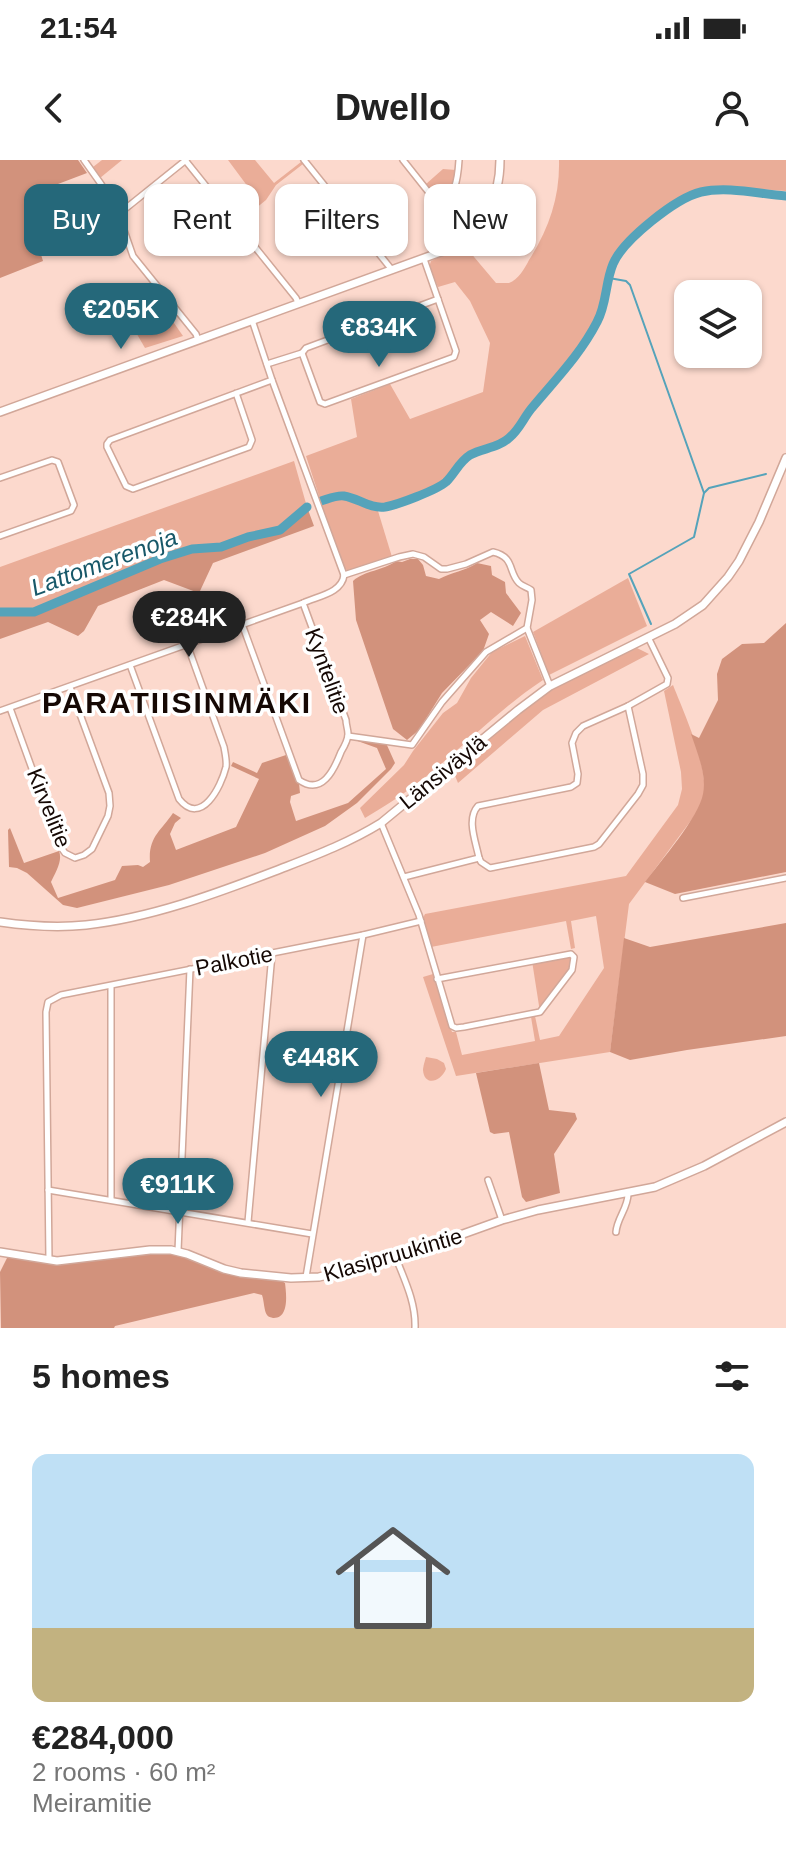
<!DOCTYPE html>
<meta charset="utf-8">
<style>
:root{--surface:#fff;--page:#f6f6f6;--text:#222;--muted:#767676;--line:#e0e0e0;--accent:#25687a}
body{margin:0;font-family:Arial,sans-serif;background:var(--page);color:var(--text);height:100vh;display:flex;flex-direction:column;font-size:30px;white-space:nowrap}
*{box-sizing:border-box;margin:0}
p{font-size:26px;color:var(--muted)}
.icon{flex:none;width:44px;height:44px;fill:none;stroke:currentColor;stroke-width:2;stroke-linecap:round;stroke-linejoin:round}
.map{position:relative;height:1168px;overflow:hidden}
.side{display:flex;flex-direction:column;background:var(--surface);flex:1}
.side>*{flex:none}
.top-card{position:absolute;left:24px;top:24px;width:738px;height:72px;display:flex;gap:16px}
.buttons{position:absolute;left:674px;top:120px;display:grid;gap:16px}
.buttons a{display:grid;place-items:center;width:88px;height:88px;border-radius:16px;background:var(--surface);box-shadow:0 2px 6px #0004;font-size:40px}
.price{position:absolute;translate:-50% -68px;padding:0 18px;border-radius:28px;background:var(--accent);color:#fff;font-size:26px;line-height:52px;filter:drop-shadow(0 2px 4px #0008)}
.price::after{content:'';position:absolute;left:50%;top:48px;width:24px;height:18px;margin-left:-12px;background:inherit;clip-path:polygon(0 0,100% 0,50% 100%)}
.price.active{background:#222;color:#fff}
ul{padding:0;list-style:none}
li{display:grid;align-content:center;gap:16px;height:424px;padding:0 32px}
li+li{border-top:2px solid var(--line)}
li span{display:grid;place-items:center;height:248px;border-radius:16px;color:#555}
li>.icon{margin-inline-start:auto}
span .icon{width:144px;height:144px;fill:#fffc;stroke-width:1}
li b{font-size:34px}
h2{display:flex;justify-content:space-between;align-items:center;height:96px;padding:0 32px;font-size:34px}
.pill{padding:0 28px;border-radius:16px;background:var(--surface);box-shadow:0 2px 6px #0004;font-size:28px;line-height:72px}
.pill.active{background:var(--accent);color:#fff}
.status{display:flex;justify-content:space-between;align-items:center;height:56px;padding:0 40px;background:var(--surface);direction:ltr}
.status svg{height:22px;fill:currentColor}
header{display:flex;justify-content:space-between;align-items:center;height:104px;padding:0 32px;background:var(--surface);font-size:36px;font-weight:800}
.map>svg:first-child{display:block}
.green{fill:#eaad98}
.forest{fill:#d2927c}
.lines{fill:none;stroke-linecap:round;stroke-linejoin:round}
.stream{stroke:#55a3ba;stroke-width:2}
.river{stroke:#55a3ba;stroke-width:9}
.minor-casing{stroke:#d1a799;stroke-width:8}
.major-casing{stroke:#d1a799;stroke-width:10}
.minor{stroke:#fff;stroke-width:5}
.major{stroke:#fff;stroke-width:7}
.labels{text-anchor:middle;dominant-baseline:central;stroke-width:7;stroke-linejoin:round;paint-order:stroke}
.street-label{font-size:22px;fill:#150804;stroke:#fff}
.water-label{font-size:24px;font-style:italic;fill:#175869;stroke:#fff}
.district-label{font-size:30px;font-weight:bold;letter-spacing:2px;fill:#150804;stroke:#fff}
</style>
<div class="status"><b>21:54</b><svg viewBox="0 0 49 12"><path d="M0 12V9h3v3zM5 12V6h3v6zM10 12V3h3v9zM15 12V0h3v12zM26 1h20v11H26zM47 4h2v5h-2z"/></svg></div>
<header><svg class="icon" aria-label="back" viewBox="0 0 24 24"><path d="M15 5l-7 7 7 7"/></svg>Dwello<svg class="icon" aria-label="person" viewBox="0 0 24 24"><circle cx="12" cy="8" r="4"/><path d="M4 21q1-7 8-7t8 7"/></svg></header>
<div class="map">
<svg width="786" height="1168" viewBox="0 0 786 1168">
<rect width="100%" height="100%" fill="#fcd9cd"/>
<g class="green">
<polygon points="102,0 122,0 100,18 93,7"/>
<polygon points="228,0 255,0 274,23 301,2 303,4 276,25 266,40 240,61 229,48 251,31"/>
<path d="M559,0H786V31L718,26L696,30L683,35L665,47L622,86L612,99L597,156L578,191L505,278L469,293L460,300L447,318L435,326L384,345L341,334L320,339L306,296L357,277L351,239L390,224L410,259L483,232L490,183L470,141L455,122L438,127L429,107L431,101L464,85L496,123C497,123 508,123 509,123C518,120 525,108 529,100C549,69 560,37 559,0Z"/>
<path d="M443,9L456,10C454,19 450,41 436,35C434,34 427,25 426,24Z"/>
<polygon points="167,153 183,176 145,188 134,169"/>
<polygon points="294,301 307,347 280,370 248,377 221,387 192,389 160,399 34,452 0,452 0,407"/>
<polygon points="335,339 348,340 378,351 392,397 350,411 344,409 321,345"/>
<polygon points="628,418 647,466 549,515 533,472"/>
<path d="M525,476L543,520C490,555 449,603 397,638C387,645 376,651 365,658L360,648L404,605L413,591L443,553L457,543L471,518L492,492Z"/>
<path d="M637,488L649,494L543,550L458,623L453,611C484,584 514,554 548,532C576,514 608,502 637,488Z"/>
<path d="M673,525C684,553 707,603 704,632C703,638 700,645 698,651L629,744L610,892L456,916L423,817L433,814L452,872H456L462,895L535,881L531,857L535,856L540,880L559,876L604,808L596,756L571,761L575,788L571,789L566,761L431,787L423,758L425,754L626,716L678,645L682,629L681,612L664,531Z"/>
<polygon points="571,794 574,805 540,852 532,801"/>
<path d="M426,897L437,899L444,903L446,909C440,923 424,926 423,910C423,907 425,900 426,897Z"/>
</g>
<g class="forest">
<polygon points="0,0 78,0 87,13 58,24 34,72 43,101 0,118"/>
<polygon points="307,347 314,366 213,403 200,431 196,432 164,420 98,446 84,471 78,476 48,462 0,479 0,452 34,452 160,399 192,389 221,387 248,377 280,370"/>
<path d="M410,399H418L423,405L426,416L439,419C452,412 465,411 477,403L491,406L492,415L505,422L506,433L521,453L513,466L491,452L480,460L489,474L483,491L442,533L419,570L407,580L393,569L356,460L353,421C365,410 383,411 396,401L402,402Z"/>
<path d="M786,463V712L675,734L645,722C660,702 699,657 703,634C707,615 697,592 691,574L699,578L718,540L717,514L722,499L742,484L764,483Z"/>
<path d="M352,579L386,583L395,603L391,609L357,643L325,666L265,693L169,725L77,748L63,745L27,713L17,708L9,707L8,670L10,668L24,703L59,691C63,701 55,713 51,722L58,738L115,720L122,706L138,705L143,707L150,702C148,677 161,671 173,653L181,658L175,663L170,674L176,690L236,667L259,619L231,606L233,602L257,613L262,603L286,595L299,623L300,633L291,636L290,642L296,661L348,643L386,609L377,588Z"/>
<polygon points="786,763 786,876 687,890 630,900 610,892 624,778 650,787"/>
<polygon points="539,903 549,950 575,953 577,959 554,994 560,1033 526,1042 522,1037 509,972 494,974 490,972 476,913"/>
<path d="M151,1093L180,1095L241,1116L280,1120L285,1123C286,1132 290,1159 273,1158C271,1157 268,1157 267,1155C264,1151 264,1140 262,1135L254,1133L115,1166L114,1168H1L0,1112L8,1096L57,1104Z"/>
</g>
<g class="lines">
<g class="stream">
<polyline points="609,118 626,121 630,125 704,333"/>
<polyline points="651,464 629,414 694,377 704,333 709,328 766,314"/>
</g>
<g class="river">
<path d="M321,341C328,339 336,335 344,336C358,338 370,349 385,347C397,345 437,330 446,322C455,313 459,302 470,295C483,288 498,288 509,278C519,270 523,259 531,249C555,220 580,195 597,162C607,144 605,123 613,104C623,80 676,38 701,32C728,26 759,34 786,36"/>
<polyline points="0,452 34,452 160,399 192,389 221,387 248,377 280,370 307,347"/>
</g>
<defs>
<g id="minor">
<polyline points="84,0 101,24 118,53 133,96 196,174 198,180"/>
<polyline points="185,0 296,138 298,143"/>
<polyline points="304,0 392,110"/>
<path d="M403,0L434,39C456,44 458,16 459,0"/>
<polyline points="118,53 125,49 186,0"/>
<polyline points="252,160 272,220 344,415"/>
<polyline points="302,193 306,188 438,139"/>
<polyline points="267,204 302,193 320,242 325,244 454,197 456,191 424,99"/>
<polyline points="236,233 252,280 249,287 133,329 126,326 107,287 107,284 110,280 272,220"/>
<polyline points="0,318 52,300 58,302 74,345 71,351 0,376"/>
<path d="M344,415L399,397L413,394L424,397L441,409H447L466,404L493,392C515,397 508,412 519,423C522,426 527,427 531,430L532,440L527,468L486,492L442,542L412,585L348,576"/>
<path d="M242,464L299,620C322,636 334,610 341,592C344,587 348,580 348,574C348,569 346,565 346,560L303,443"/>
<polyline points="527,468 550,526"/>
<path d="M130,505L179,639C201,667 221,627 226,607C227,601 225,593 224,587L187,484"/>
<polyline points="10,548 60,686 65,693 75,698 84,695 92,689 108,656 110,646 109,633 70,527"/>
<path d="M0,551L303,443C318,436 342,433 344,415"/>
<polyline points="381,663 419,755 452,866 456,868 464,867 540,852 572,810 574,797 571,794 437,819"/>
<path d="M479,698C476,682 466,659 478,646L571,627L577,623L578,614L572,583L576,573L583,566L628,546L667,524L668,518L648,477"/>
<polyline points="479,698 481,702 490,708 594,687 599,684 638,634 643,625 643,614 628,546"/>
<polyline points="404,717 479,698"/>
<polyline points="683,738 786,718"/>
<polyline points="488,1020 502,1060"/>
<polyline points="48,1030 312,1074"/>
<polyline points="111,1039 111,826"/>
<polyline points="248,1062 272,794"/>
<path d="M616,1072C617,1058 628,1048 628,1034"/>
<polyline points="178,1091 190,809"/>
<path d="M396,1098C405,1121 416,1143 415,1168"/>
<polyline points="49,1100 46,852 48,842 61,835 363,775 421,761"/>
<polyline points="306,1117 363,775"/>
</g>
<g id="major">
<path d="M0,252L449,89C483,71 500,39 500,0"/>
<path d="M0,762C28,766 58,768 86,765C150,758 215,734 275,711C311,697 347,684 381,663L518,550L550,526L675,464L703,445L728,417L739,401L759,362L786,298"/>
<polyline points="0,1092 57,1101 150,1090 171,1090 187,1094 224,1109 241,1113 291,1118 319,1117 396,1098 502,1060 538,1050 655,1027 704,1006 786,962"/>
</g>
</defs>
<use href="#minor" class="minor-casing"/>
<use href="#major" class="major-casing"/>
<use href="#minor" class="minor"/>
<use href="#major" class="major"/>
</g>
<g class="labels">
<g class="street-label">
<text transform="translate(327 511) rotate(70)">Kyntelitie</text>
<text transform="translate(443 612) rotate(-39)">Länsiväylä</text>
<text transform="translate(49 648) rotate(68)">Kirvelitie</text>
<text transform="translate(234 801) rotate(-11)">Palkotie</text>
<text transform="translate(393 1095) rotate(-16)">Klasipruukintie</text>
</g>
<g class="water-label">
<text transform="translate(104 402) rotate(-20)">Lattomerenoja</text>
</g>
<g class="district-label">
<text x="177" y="542">PARATIISINMÄKI</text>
</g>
</g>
</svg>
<div class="buttons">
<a><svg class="icon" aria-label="layers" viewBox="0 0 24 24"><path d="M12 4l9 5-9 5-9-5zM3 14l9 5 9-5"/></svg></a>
</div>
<b class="price" style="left:121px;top:191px">€205K</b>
<b class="price" style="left:379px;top:209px">€834K</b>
<b class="price active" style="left:189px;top:499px">€284K</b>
<b class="price" style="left:321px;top:939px">€448K</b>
<b class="price" style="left:178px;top:1066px">€911K</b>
<div class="top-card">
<a class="pill active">Buy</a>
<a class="pill">Rent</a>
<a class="pill">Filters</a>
<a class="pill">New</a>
</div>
</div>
<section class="side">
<h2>5 homes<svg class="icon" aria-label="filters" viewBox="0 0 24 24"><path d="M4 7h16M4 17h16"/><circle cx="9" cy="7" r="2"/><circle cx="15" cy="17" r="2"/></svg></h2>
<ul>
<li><span style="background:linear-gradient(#bfe0f5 70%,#c2b280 0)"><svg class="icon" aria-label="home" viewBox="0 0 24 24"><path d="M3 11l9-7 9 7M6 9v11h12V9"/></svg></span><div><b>€284,000</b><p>2 rooms · 60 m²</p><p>Meiramitie</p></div></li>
</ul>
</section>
